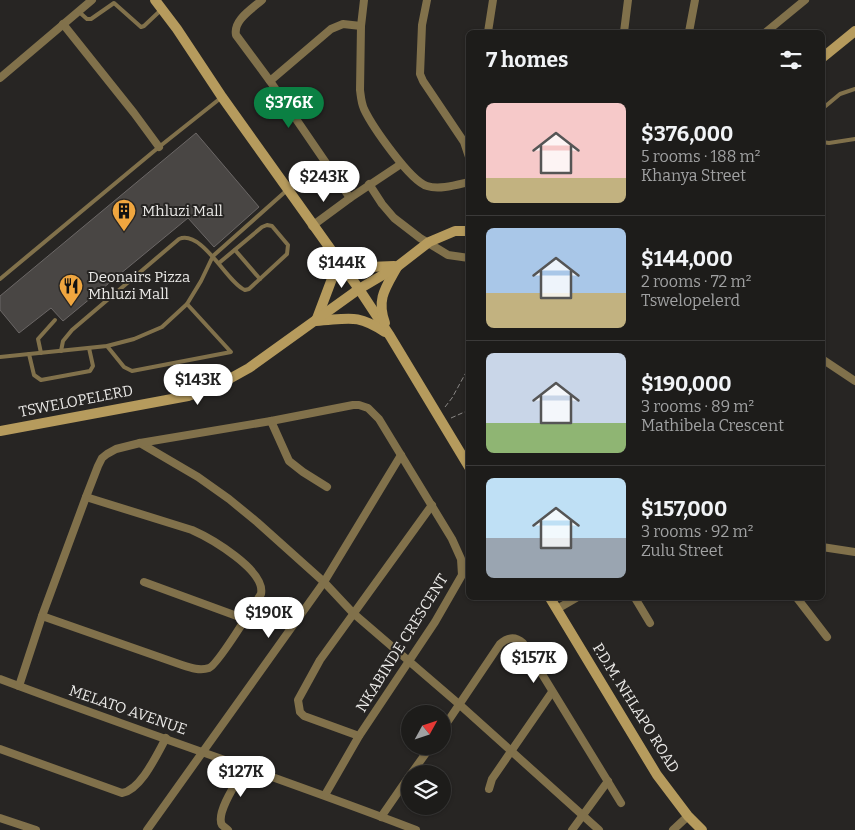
<!DOCTYPE html>
<meta charset="utf-8">
<style>
:root{--surface:#1d1c1a;--page:#2a2927;--text:#f1f3f6;--muted:#a0a1a2;--line:#3b3a39;--accent:#0b8043}
body{margin:0;font-family:Bitter,serif;background:var(--page);color:var(--text);height:100vh;display:flex;flex-direction:column;font-size:19px;white-space:nowrap}
*{box-sizing:border-box;margin:0}
p{font-size:16px;color:var(--muted)}
.icon{flex:none;width:28px;height:28px;fill:none;stroke:currentColor;stroke-width:2;stroke-linecap:round;stroke-linejoin:round}
.map{position:relative;flex:1;overflow:hidden}
.drawer{position:absolute;left:466px;top:30px;width:359px;height:570px;display:flex;flex-direction:column;background:var(--surface);border-radius:8px;box-shadow:0 1px 4px #0004,0 0 0 1px var(--line)}
.drawer>*{flex:none}
.needle{width:32px;rotate:50deg}
.tools{position:absolute;left:401px;top:705px;display:grid;gap:10px}
.tools a{display:grid;place-items:center;width:50px;height:50px;border-radius:50%;background:var(--surface);box-shadow:0 1px 4px #0004,0 0 0 1px var(--line);font-size:25px}
.price{position:absolute;translate:-50% -42px;padding:0 11px;border-radius:18px;background:#fff;color:#222;font-size:16px;line-height:32px;filter:drop-shadow(0 1px 2px #0008)}
.price::after{content:'';position:absolute;left:50%;top:30px;width:15px;height:11px;margin-left:-8px;background:inherit;clip-path:polygon(0 0,100% 0,50% 100%)}
.price.current{background:var(--accent);color:#fff}
ul{padding:0;list-style:none}
li{display:flex;align-items:center;gap:15px;height:125px;padding:0 20px}
li+li{border-top:1px solid var(--line)}
li span{display:grid;place-items:center;flex:none;width:140px;height:100px;border-radius:8px;color:#555}
li>.icon{margin-inline-start:auto}
span .icon{width:60px;height:60px;fill:#fffc;stroke-width:1}
li b{font-size:21px}
h2{display:flex;justify-content:space-between;align-items:center;height:60px;padding:0 20px;font-size:21px}
.map>svg:first-child{display:block}
.building{fill:#494644;stroke:#6b6766}
.lines{fill:none;stroke-linecap:round;stroke-linejoin:round}
.path{stroke:#898785;stroke-width:1;stroke-dasharray:5 2.5;stroke-linecap:butt}
.lane{stroke:#81714b;stroke-width:4}
.street{stroke:#81714b;stroke-width:8}
.secondary{stroke:#b69b5d;stroke-width:10}
.labels{text-anchor:middle;dominant-baseline:central;stroke-width:4;stroke-linejoin:round;paint-order:stroke}
.poi-label{font-size:15px;fill:#e9e8e6;stroke:#272523;text-anchor:start}
.street-label{font-size:15px;fill:#e9e8e6;stroke:#272523}
</style>
<div class="map">
<svg width="855" height="830" viewBox="0 0 855 830">
<rect width="100%" height="100%" fill="#272523"/>
<polygon class="building" points="196,133 259,207 214,247 188,218 63,321 51,308 19,333 0,310 0,296"/>
<g class="lines">
<g class="path">
<polyline points="445,407 452,398 469,367"/>
<polyline points="451,418 469,410"/>
</g>
<g class="lane">
<polyline points="78,11 87,19 91,19 114,3 141,27 144,26 162,9"/>
<polyline points="822,109 840,94 855,89"/>
<polyline points="822,142 829,143 855,139"/>
<polyline points="235,250 260,279"/>
<polyline points="0,279 159,147 222,97"/>
<polyline points="107,346 124,367 132,371 231,352 187,304"/>
<path d="M61,351L63,341L72,330L179,239C202,229 228,284 245,290L249,289L287,254L288,245L272,226L267,225L262,227L219,263"/>
<polyline points="41,353 38,339 55,320"/>
<polyline points="29,354 34,375 41,380 90,371 93,366 89,348"/>
<polyline points="0,357 107,346 134,339 162,327 187,304 201,281 213,256 286,191"/>
</g>
<g class="street">
<path d="M262,0C252,9 233,20 236,35L270,81L350,198L401,164"/>
<path d="M364,0L361,26L360,90C361,97 361,102 364,109C372,126 410,181 427,186C439,190 456,185 469,182"/>
<polyline points="427,0 422,25 420,74 423,81 464,142 469,157"/>
<polyline points="63,24 134,113 159,147"/>
<polyline points="488,32 493,0"/>
<polyline points="624,32 628,0"/>
<polyline points="689,32 695,0"/>
<polyline points="766,32 805,0"/>
<polyline points="0,78 92,0"/>
<polyline points="270,81 331,29 343,24 361,26"/>
<polyline points="369,184 382,204 394,218 420,238 448,255 469,258"/>
<polyline points="312,226 350,198"/>
<polyline points="822,359 855,381"/>
<polyline points="271,421 289,461 303,472 327,487"/>
<polyline points="140,443 198,477 229,499 257,522 324,582 353,613 460,705 599,830"/>
<polyline points="822,547 855,552"/>
<polyline points="144,582 245,619"/>
<polyline points="635,598 650,623"/>
<polyline points="797,598 827,637"/>
<polyline points="557,609 576,598"/>
<path d="M42,616L182,665C191,668 200,671 209,668C218,665 254,605 261,594C266,570 210,538 192,530L86,497"/>
<path d="M0,679C138,731 278,777 416,830"/>
<polyline points="19,686 42,616 86,497 98,466 102,458 107,454 116,449 140,443 271,421 353,405 359,405 368,408 379,419 452,539 461,559 462,575 435,622 359,736 325,795"/>
<path d="M442,730L500,644C508,637 515,636 523,643L621,803"/>
<polyline points="359,736 304,716 300,712 298,700 320,660 432,505"/>
<path d="M0,749L122,793C141,790 157,754 166,738"/>
<polyline points="411,774 431,746"/>
<polyline points="489,789 492,779 552,692"/>
<polyline points="381,817 410,775"/>
<polyline points="0,818 36,830"/>
<polyline points="147,830 324,582 401,455"/>
<path d="M228,830C228,830 222,825 222,825C215,813 238,780 245,768"/>
<polyline points="572,830 608,781"/>
<polyline points="673,830 688,816"/>
</g>
<g class="secondary">
<polyline points="155,0 177,29 222,97 359,289 390,336 469,467"/>
<polyline points="822,58 855,31"/>
<polyline points="334,253 369,267 394,266"/>
<path d="M332,254L333,276L316,321C349,319 356,313 385,332"/>
<path d="M385,323C376,299 386,287 397,267"/>
<polyline points="0,431 188,396 222,383 249,368 359,289 398,266 429,242 455,231 469,231"/>
<polyline points="550,598 657,775 688,816 702,830"/>
</g>
</g>
<defs>
<symbol id="building-pin" viewBox="-11 -11 22 30"><path d="M0 17L-7.5 6A9.5 9.5 0 1 1 7.5 6Z" fill="#f0a63f" stroke="#272523"/><path d="M-4-6H4V6H1V3H-1V6H-4ZM-2.5-4.3h1.7v1.8h-1.7ZM.8-4.3h1.7v1.8H.8ZM-2.5-1h1.7V.8h-1.7ZM.8-1h1.7V.8H.8Z" fill="#111"/></symbol>
<symbol id="restaurant-pin" viewBox="-11 -11 22 30"><path d="M0 17L-7.5 6A9.5 9.5 0 1 1 7.5 6Z" fill="#f0a63f" stroke="#272523"/><path d="M-5-6h1v4h1v-4h1v4h1v-4h1v5L-1.5 .5V6h-2V.5L-5-1ZM5-6V6H3V1.5H1.5Q1.5-4 5-6Z" fill="#111"/></symbol>
</defs>
<g fill-rule="evenodd">
<use href="#building-pin" x="110" y="197" width="28" height="38"/>
<use href="#restaurant-pin" x="57" y="272" width="28" height="38"/>
</g>
<g class="labels">
<g class="poi-label">
<text x="142" y="211">Mhluzi Mall</text>
<text x="88" y="277">Deonairs Pizza<tspan x="88" dy="17">Mhluzi Mall</tspan></text>
</g>
<g class="street-label">
<text transform="translate(76 401) rotate(-11)">TSWELOPELERD</text>
<text transform="translate(402 643) rotate(-58)">NKABINDE CRESCENT</text>
<text transform="translate(636 708) rotate(58)">P.D.M. NHLAPO ROAD</text>
<text transform="translate(128 710) rotate(19)">MELATO AVENUE</text>
</g>
</g>
</svg>
<div class="tools">
<a><svg class="needle" viewBox="-14 -14 28 28"><path d="M0-13l5 13h-10z" fill="#e53935"/><path d="M0 13l5-13h-10z" fill="#a0a1a2"/></svg></a>
<a><svg class="icon" aria-label="layers" viewBox="0 0 24 24"><path d="M12 4l9 5-9 5-9-5zM3 14l9 5 9-5"/></svg></a>
</div>
<b class="price current" style="left:289px;top:129px">$376K</b>
<b class="price" style="left:324px;top:203px">$243K</b>
<b class="price" style="left:342px;top:289px">$144K</b>
<b class="price" style="left:198px;top:406px">$143K</b>
<b class="price" style="left:269px;top:639px">$190K</b>
<b class="price" style="left:534px;top:684px">$157K</b>
<b class="price" style="left:241px;top:798px">$127K</b>
<section class="drawer">
<h2>7 homes<svg class="icon" aria-label="filters" viewBox="0 0 24 24"><path d="M4 7h16M4 17h16"/><circle cx="9" cy="7" r="2"/><circle cx="15" cy="17" r="2"/></svg></h2>
<ul>
<li><span style="background:linear-gradient(#f6c9c9 75%,#c2b280 0)"><svg class="icon" aria-label="home" viewBox="0 0 24 24"><path d="M3 11l9-7 9 7M6 9v11h12V9"/></svg></span><div><b>$376,000</b><p>5 rooms · 188 m²</p><p>Khanya Street</p></div></li>
<li><span style="background:linear-gradient(#a9c7e8 65%,#c2b280 0)"><svg class="icon" aria-label="home" viewBox="0 0 24 24"><path d="M3 11l9-7 9 7M6 9v11h12V9"/></svg></span><div><b>$144,000</b><p>2 rooms · 72 m²</p><p>Tswelopelerd</p></div></li>
<li><span style="background:linear-gradient(#c9d6e8 70%,#8fb573 0)"><svg class="icon" aria-label="home" viewBox="0 0 24 24"><path d="M3 11l9-7 9 7M6 9v11h12V9"/></svg></span><div><b>$190,000</b><p>3 rooms · 89 m²</p><p>Mathibela Crescent</p></div></li>
<li><span style="background:linear-gradient(#bfe0f5 60%,#9aa5b1 0)"><svg class="icon" aria-label="home" viewBox="0 0 24 24"><path d="M3 11l9-7 9 7M6 9v11h12V9"/></svg></span><div><b>$157,000</b><p>3 rooms · 92 m²</p><p>Zulu Street</p></div></li>
</ul>
</section>
</div>
